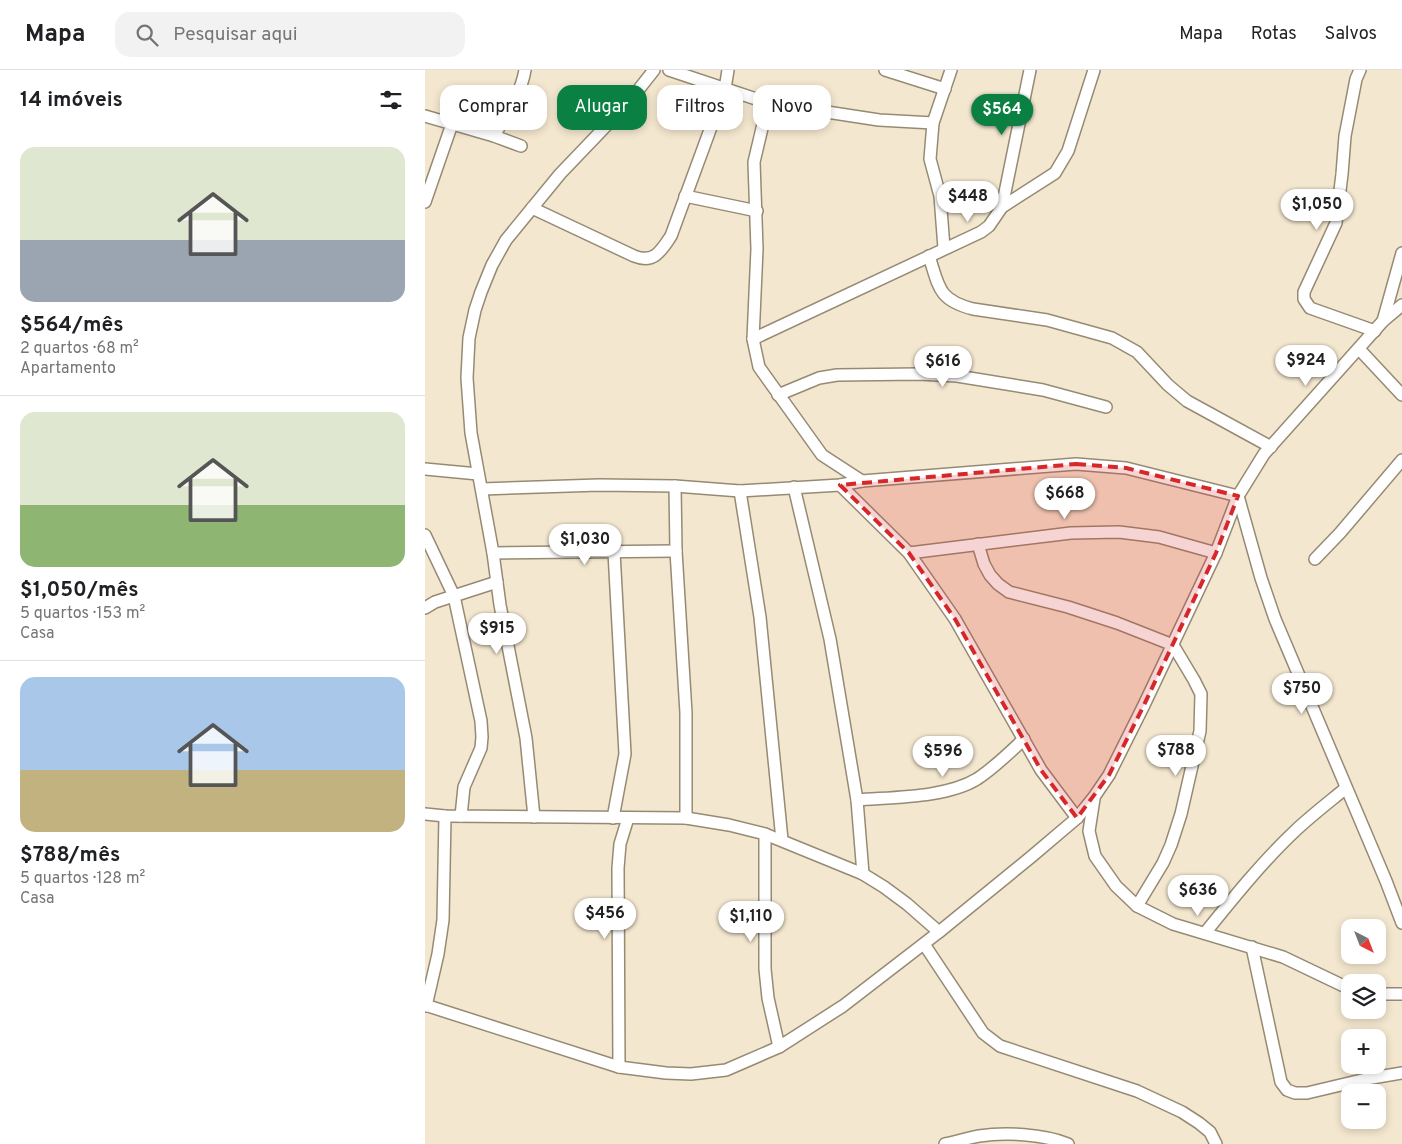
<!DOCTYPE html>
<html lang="pt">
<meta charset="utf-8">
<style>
:root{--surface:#fff;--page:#f2f2f2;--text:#202124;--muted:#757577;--line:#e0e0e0;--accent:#0b8043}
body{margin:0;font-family:Overpass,sans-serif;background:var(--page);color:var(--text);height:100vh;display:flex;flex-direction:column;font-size:19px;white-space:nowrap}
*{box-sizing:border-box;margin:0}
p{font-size:16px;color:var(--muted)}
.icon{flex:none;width:28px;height:28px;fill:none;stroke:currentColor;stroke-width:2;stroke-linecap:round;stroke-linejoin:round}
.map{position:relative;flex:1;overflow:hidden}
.side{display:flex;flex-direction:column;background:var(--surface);width:425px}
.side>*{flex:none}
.guide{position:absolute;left:15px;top:15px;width:475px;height:45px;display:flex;gap:10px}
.needle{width:32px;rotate:138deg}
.fabs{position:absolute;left:916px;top:849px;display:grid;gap:10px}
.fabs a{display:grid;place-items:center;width:45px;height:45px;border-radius:10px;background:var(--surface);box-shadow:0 2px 8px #0003;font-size:25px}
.price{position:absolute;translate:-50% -42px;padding:0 11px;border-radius:18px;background:#fff;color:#222;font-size:16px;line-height:32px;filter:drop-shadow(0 1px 2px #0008)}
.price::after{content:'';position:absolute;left:50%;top:30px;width:15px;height:11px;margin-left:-8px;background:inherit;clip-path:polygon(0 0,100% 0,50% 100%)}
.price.selected{background:var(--accent);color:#fff}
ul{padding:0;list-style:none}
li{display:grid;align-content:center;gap:10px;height:265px;padding:0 20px}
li+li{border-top:1px solid var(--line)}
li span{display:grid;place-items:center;height:155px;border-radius:15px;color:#555}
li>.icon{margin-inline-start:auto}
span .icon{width:90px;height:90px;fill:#fffc;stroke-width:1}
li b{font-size:21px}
h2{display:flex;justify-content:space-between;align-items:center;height:60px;padding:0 20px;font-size:21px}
.tag{padding:0 18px;border-radius:15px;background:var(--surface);box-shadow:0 2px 8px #0003;font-size:18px;line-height:45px}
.tag.selected{background:var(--accent);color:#fff}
header{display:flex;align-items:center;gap:30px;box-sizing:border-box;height:70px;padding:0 25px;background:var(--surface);border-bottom:1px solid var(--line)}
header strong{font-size:24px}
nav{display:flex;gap:28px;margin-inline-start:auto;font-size:18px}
.search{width:350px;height:45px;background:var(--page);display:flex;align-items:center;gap:12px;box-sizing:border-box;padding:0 18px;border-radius:15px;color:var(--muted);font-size:19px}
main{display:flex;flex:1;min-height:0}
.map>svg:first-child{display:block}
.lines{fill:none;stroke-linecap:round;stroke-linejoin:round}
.street-casing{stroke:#968a74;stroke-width:14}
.street{stroke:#fff;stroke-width:11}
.marked{fill:#d62828;fill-opacity:0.2;stroke:#d62828;stroke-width:4;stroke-dasharray:10 6;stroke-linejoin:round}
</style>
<header>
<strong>Mapa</strong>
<div class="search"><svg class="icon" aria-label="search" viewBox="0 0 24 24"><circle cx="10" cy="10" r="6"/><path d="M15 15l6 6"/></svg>Pesquisar aqui</div>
<nav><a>Mapa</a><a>Rotas</a><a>Salvos</a></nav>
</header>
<main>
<section class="side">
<h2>14 imóveis<svg class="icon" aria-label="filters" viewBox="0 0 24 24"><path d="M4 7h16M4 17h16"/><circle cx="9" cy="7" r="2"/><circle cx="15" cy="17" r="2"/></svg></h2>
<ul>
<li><span style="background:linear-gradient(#dfe7d0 60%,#9aa5b1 0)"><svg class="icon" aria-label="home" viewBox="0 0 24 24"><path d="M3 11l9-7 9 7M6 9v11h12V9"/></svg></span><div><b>$564/mês</b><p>2 quartos · 68 m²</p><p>Apartamento</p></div></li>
<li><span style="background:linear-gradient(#dfe7d0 60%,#8fb573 0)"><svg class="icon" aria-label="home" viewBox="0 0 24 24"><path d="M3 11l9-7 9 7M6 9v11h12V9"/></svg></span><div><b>$1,050/mês</b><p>5 quartos · 153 m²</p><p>Casa</p></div></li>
<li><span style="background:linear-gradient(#a9c7e8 60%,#c2b280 0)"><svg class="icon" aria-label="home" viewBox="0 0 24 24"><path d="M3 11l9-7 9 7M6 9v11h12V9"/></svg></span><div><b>$788/mês</b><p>5 quartos · 128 m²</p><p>Casa</p></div></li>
</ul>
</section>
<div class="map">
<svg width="977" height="1074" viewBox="0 0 977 1074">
<rect width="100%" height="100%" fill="#f4e7cf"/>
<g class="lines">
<defs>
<g id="street">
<polyline points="244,0 343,33 454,50 508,53"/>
<polyline points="460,0 520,19"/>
<polyline points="935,0 931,9 920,66 917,104 911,153 879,222 879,229 885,238 950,261"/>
<polyline points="343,33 329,92 332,179 328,269 334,297 397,385 437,411"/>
<polyline points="0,46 69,66 96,76"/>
<path d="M69,66C81,45 96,24 100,0"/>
<polyline points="260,126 332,141"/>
<polyline points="0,132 27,54"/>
<polyline points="577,137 630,103 643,81 669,0"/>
<path d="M107,138L209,186C229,194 236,181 246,166L300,19L303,0"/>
<polyline points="519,178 515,126 505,89 508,53 526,0"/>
<path d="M504,186C514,217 513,230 548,239L622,250L687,268L712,282L743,315L762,331L846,377"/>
<polyline points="958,251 977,183"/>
<polyline points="328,269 556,162 564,156 577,137 605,0"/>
<polyline points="934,279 977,325"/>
<polyline points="353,325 394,308 412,305 494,304 532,306 618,320 681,337"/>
<polyline points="0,399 53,404"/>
<polyline points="415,415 484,483 530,549 616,700 652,748"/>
<polyline points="250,416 251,481 261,643 261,748"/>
<polyline points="369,417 405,569 432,730 438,804"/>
<polyline points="57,419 174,415 250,416 315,421 415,415 437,411 651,394 701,398 813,426"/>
<polyline points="315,421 335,547 357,770"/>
<polyline points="813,426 836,508 850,549 961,811 977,853"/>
<polyline points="0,465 29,526 56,651 57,667 56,678 39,717 36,746"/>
<polyline points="553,474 559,494 565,505 573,514 584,522 643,537 692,553 748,575 769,610 776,624 775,661 756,744 746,775 738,793 712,836"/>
<polyline points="68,483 251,481"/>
<polyline points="484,483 646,463 694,462 734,467 791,483"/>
<polyline points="890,489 915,463 977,390"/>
<polyline points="0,538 10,532 72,512"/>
<polyline points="669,729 664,761 670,786 691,816 712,836 748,854 858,887 925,919"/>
<path d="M432,730C467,727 521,728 552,709C569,698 584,683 599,669"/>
<polyline points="0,744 20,746 261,748 304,755 340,764 438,804 459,817 482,834 514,862"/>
<polyline points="109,747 101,668 75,535 68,483 46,363 42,308 44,268 50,240 56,222 67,195 81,170 135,104 203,33 229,0"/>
<polyline points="188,748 200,684 189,482"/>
<polyline points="340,764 340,899 343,928 354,977"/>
<path d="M780,863C809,827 838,791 871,760C887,745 904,732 921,718"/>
<polyline points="499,874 558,963 575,976 712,1021 757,1042 774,1053 785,1062 791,1074"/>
<polyline points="827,877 856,1012 862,1020 870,1023 882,1023 941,1009 977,1003"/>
<polyline points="952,924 977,924"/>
<polyline points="0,935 194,997 241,1003 266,1004 301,1000 354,977 418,936 514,862 606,787 652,748 669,727 684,705 719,635 791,483 813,426 839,384 958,251 977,235"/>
<polyline points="1,936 13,884 18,850 20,746"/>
<polyline points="194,997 193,798 195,774 203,748"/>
<path d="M520,1074C531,1072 542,1068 554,1066C580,1062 618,1064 643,1074"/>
</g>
</defs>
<use href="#street" class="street-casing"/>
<use href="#street" class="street"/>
</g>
<path class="marked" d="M651,394L701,398L813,426L791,483L719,635L684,705L652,748L616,700L530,549L484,483L415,415Z"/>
</svg>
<div class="fabs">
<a><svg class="needle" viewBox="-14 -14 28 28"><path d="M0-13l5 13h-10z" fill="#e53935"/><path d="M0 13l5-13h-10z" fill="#757577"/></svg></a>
<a><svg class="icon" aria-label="layers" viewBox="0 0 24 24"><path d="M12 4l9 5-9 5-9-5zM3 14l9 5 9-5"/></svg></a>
<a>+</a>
<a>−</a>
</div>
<b class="price selected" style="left:577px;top:66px">$564</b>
<b class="price" style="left:543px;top:153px">$448</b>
<b class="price" style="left:892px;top:161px">$1,050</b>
<b class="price" style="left:881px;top:317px">$924</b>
<b class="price" style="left:518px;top:318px">$616</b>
<b class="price" style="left:640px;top:450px">$668</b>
<b class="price" style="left:160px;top:496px">$1,030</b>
<b class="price" style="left:72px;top:585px">$915</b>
<b class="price" style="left:877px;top:645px">$750</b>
<b class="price" style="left:751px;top:707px">$788</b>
<b class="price" style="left:518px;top:708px">$596</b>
<b class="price" style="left:773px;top:847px">$636</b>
<b class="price" style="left:180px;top:870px">$456</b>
<b class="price" style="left:326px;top:873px">$1,110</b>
<div class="guide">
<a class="tag">Comprar</a>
<a class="tag selected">Alugar</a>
<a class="tag">Filtros</a>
<a class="tag">Novo</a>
</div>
</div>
</main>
